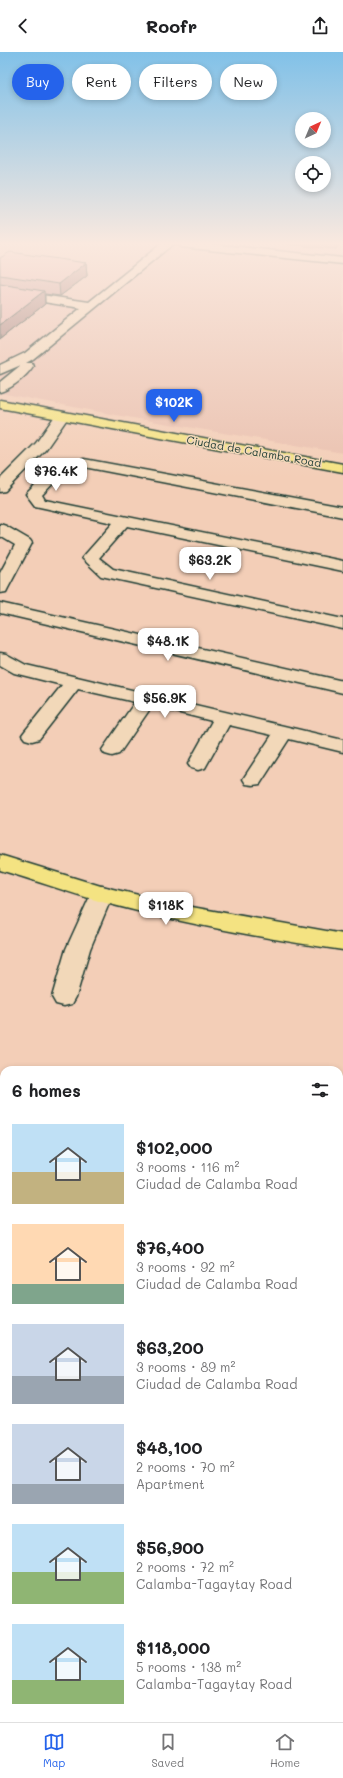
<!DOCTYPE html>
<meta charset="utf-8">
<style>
:root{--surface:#fff;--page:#f2f2f2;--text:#202124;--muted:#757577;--line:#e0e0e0;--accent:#2563eb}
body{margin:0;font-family:Mali,sans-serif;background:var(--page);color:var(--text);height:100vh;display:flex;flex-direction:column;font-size:15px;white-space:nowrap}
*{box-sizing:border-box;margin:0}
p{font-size:13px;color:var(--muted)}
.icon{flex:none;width:22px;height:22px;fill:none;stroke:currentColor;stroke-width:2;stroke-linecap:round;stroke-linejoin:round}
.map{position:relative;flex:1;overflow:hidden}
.sheet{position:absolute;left:0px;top:1014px;width:343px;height:656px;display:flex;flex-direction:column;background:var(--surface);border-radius:12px 12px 0 0;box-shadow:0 2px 6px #0003}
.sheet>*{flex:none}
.banner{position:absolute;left:12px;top:12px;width:319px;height:36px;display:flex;gap:8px}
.needle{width:26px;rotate:44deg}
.fabs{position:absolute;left:295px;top:60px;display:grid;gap:8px}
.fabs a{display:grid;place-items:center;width:36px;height:36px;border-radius:50%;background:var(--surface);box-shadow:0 2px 6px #0003;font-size:20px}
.price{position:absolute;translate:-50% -34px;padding:0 9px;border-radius:8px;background:#fff;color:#222;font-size:13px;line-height:26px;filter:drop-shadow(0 1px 2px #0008)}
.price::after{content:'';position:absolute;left:50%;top:24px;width:12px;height:9px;margin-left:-6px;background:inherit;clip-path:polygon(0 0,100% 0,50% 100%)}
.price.active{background:var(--accent);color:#fff}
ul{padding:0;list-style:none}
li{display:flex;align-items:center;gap:12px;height:100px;padding:0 12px}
li span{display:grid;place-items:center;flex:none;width:112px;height:80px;border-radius:0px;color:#555}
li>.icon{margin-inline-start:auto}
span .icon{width:48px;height:48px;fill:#fffc;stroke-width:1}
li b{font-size:17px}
h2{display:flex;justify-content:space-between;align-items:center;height:48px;padding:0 12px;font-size:17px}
.tag{padding:0 14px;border-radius:18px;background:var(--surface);box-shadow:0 2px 6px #0003;font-size:14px;line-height:36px}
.tag.active{background:var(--accent);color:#fff}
header{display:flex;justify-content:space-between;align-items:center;height:52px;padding:0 12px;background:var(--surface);font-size:18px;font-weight:800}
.dock{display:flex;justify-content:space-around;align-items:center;height:56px;border-top:1px solid var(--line);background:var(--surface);font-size:11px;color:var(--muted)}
.dock a{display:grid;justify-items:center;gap:2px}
.dock .active{color:var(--accent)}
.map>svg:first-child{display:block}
.built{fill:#eac1af}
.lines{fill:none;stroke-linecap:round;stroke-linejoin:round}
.minor-casing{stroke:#1f3d34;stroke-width:3}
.major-casing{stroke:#1f3d34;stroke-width:3}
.minor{fill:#f2d8b9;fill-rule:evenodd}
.major{fill:#f4e382;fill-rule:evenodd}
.wall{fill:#c39690;stroke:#1f3d34}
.shaded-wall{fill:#9f7a75;stroke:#1f3d34}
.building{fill:#e3aea7;stroke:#1f3d34}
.labels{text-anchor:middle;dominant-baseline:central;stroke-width:3;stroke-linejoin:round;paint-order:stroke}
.far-street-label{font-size:11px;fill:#1f3d34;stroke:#f2d8b9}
</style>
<header><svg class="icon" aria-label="back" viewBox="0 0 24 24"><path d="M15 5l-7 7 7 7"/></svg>Roofr<svg class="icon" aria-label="share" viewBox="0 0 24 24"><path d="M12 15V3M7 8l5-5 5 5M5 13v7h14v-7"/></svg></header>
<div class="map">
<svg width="343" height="1670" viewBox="0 0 343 1670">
<rect width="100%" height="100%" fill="#f3ceb7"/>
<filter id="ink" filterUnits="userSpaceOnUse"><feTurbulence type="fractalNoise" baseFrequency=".025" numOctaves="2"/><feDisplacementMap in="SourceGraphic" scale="8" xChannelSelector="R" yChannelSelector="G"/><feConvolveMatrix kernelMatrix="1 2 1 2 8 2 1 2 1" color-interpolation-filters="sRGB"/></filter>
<g filter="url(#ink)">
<g class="built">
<polygon points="0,192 343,192 343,401 121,364 0,341"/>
<polygon points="4,1261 4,1666 309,1666 307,1670 0,1670 0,1264"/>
<polygon points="339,1331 343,1332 343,1582 339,1592"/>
</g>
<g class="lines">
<defs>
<g id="minor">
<path d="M161,192H173L33,307L26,311H32L33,314C27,324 11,337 0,340V330L21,313L0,322V313L25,301L81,256L0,243V237L89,250Z"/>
<polygon points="176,192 212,192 343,206 343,212 181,195"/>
<polygon points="62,360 67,361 69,364 46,397 5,439 0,440 0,427 36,391 57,361"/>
<polygon points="84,407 343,455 343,465 84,415 64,420 42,443 45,448 343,509 343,519 127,474 99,506 113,517 343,567 343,577 101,524 82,506 113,471 35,454 26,442 54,414"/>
<polygon points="0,472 6,474 30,488 32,491 8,536 6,540 0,541 0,521 15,493 0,484"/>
<polygon points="0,551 343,629 343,641 0,561"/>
<polygon points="0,601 6,602 26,613 343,688 343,700 289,687 260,732 253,733 246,732 243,727 272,683 229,673 205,716 198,718 191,716 188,712 212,669 152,654 119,702 112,704 105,702 102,698 135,650 78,637 39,687 32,689 25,687 22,683 25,679 62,633 14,621 0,613"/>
<polygon points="102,834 110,836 113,842 90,897 76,945 72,952 64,954 56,952 52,945 66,897 91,842 94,836"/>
<polygon points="239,1666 275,1666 274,1670 238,1670"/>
</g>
<g id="major">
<polygon points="0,348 343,412 343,420 0,356"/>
<path d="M0,803L104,835L186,854L343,882V898C262,886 181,871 102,850C67,840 34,828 0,818Z"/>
</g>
</defs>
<use href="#minor" class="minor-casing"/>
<use href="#major" class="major-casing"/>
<use href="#minor" class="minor"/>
<use href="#major" class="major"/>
</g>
<g class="wall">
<polygon points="285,192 339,192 336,197"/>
<polygon points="0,206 86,211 87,224 60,244 45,242 45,252 0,287"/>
<polygon points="339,1373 343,1374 343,1469 339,1468"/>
</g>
<g class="shaded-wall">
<polygon points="336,192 339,192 336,197"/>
<polygon points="86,211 87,224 60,244 59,232"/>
<polygon points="44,239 45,252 0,287 0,273"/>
</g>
<g class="building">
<polygon points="10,200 86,211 59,232 0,223 0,206"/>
<polygon points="0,232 44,239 0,273"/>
<polygon points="339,1373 343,1374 343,1458 339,1456"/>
<polygon points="4,1461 4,1666 236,1666 235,1670 0,1670 0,1474"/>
</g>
</g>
<linearGradient id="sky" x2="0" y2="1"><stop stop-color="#81c1e8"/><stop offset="0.45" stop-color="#fae9df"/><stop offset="1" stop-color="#fae9df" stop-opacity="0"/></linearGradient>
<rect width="343" height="426" fill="url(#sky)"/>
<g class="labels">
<g class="far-street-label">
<text transform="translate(254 399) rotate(10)">Ciudad de Calamba Road</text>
</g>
</g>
</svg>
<div class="fabs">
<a><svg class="needle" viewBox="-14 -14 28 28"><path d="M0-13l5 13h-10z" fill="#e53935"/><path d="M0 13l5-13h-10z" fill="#757577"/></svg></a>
<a><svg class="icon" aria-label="locate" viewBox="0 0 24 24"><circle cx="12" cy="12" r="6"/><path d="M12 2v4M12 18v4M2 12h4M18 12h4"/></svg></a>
</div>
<b class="price active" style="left:174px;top:371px">$102K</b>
<b class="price" style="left:56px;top:440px">$76.4K</b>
<b class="price" style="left:210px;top:529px">$63.2K</b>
<b class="price" style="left:168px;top:610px">$48.1K</b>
<b class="price" style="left:165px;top:667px">$56.9K</b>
<b class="price" style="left:166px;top:874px">$118K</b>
<div class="banner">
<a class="tag active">Buy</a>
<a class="tag">Rent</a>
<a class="tag">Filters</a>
<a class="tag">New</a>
</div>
<section class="sheet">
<h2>6 homes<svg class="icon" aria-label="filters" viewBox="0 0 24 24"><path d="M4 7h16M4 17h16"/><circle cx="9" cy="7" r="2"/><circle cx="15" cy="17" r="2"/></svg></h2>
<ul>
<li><span style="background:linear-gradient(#bfe0f5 60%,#c2b280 0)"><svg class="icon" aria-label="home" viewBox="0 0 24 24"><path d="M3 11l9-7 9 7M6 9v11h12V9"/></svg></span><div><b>$102,000</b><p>3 rooms · 116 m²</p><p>Ciudad de Calamba Road</p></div></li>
<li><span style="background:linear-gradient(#ffd9b3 75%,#7fa58c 0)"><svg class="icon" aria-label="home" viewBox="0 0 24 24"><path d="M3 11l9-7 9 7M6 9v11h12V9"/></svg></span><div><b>$76,400</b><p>3 rooms · 92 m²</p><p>Ciudad de Calamba Road</p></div></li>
<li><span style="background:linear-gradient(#c9d6e8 65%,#9aa5b1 0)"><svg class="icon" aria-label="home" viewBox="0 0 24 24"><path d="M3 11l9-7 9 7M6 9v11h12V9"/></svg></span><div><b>$63,200</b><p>3 rooms · 89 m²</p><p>Ciudad de Calamba Road</p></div></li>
<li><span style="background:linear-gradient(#c9d6e8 75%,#9aa5b1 0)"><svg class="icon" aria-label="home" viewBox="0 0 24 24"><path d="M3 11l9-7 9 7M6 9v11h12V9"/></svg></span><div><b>$48,100</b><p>2 rooms · 70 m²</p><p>Apartment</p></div></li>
<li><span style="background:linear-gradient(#bfe0f5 60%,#8fb573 0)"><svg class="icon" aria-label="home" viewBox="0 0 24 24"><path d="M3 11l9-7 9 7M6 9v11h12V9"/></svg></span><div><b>$56,900</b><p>2 rooms · 72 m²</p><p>Calamba-Tagaytay Road</p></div></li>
<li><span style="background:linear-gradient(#bfe0f5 70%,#8fb573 0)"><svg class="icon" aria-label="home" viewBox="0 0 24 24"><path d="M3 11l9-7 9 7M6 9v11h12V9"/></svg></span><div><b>$118,000</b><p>5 rooms · 138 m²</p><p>Calamba-Tagaytay Road</p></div></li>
</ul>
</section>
</div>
<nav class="dock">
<a class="active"><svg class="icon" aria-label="map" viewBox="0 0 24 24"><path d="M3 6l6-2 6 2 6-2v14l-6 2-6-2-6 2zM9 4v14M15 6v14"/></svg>Map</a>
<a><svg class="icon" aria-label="saved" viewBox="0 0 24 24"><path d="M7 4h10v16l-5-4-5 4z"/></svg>Saved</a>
<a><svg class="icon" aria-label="home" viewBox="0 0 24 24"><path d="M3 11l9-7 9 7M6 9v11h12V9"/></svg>Home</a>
</nav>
